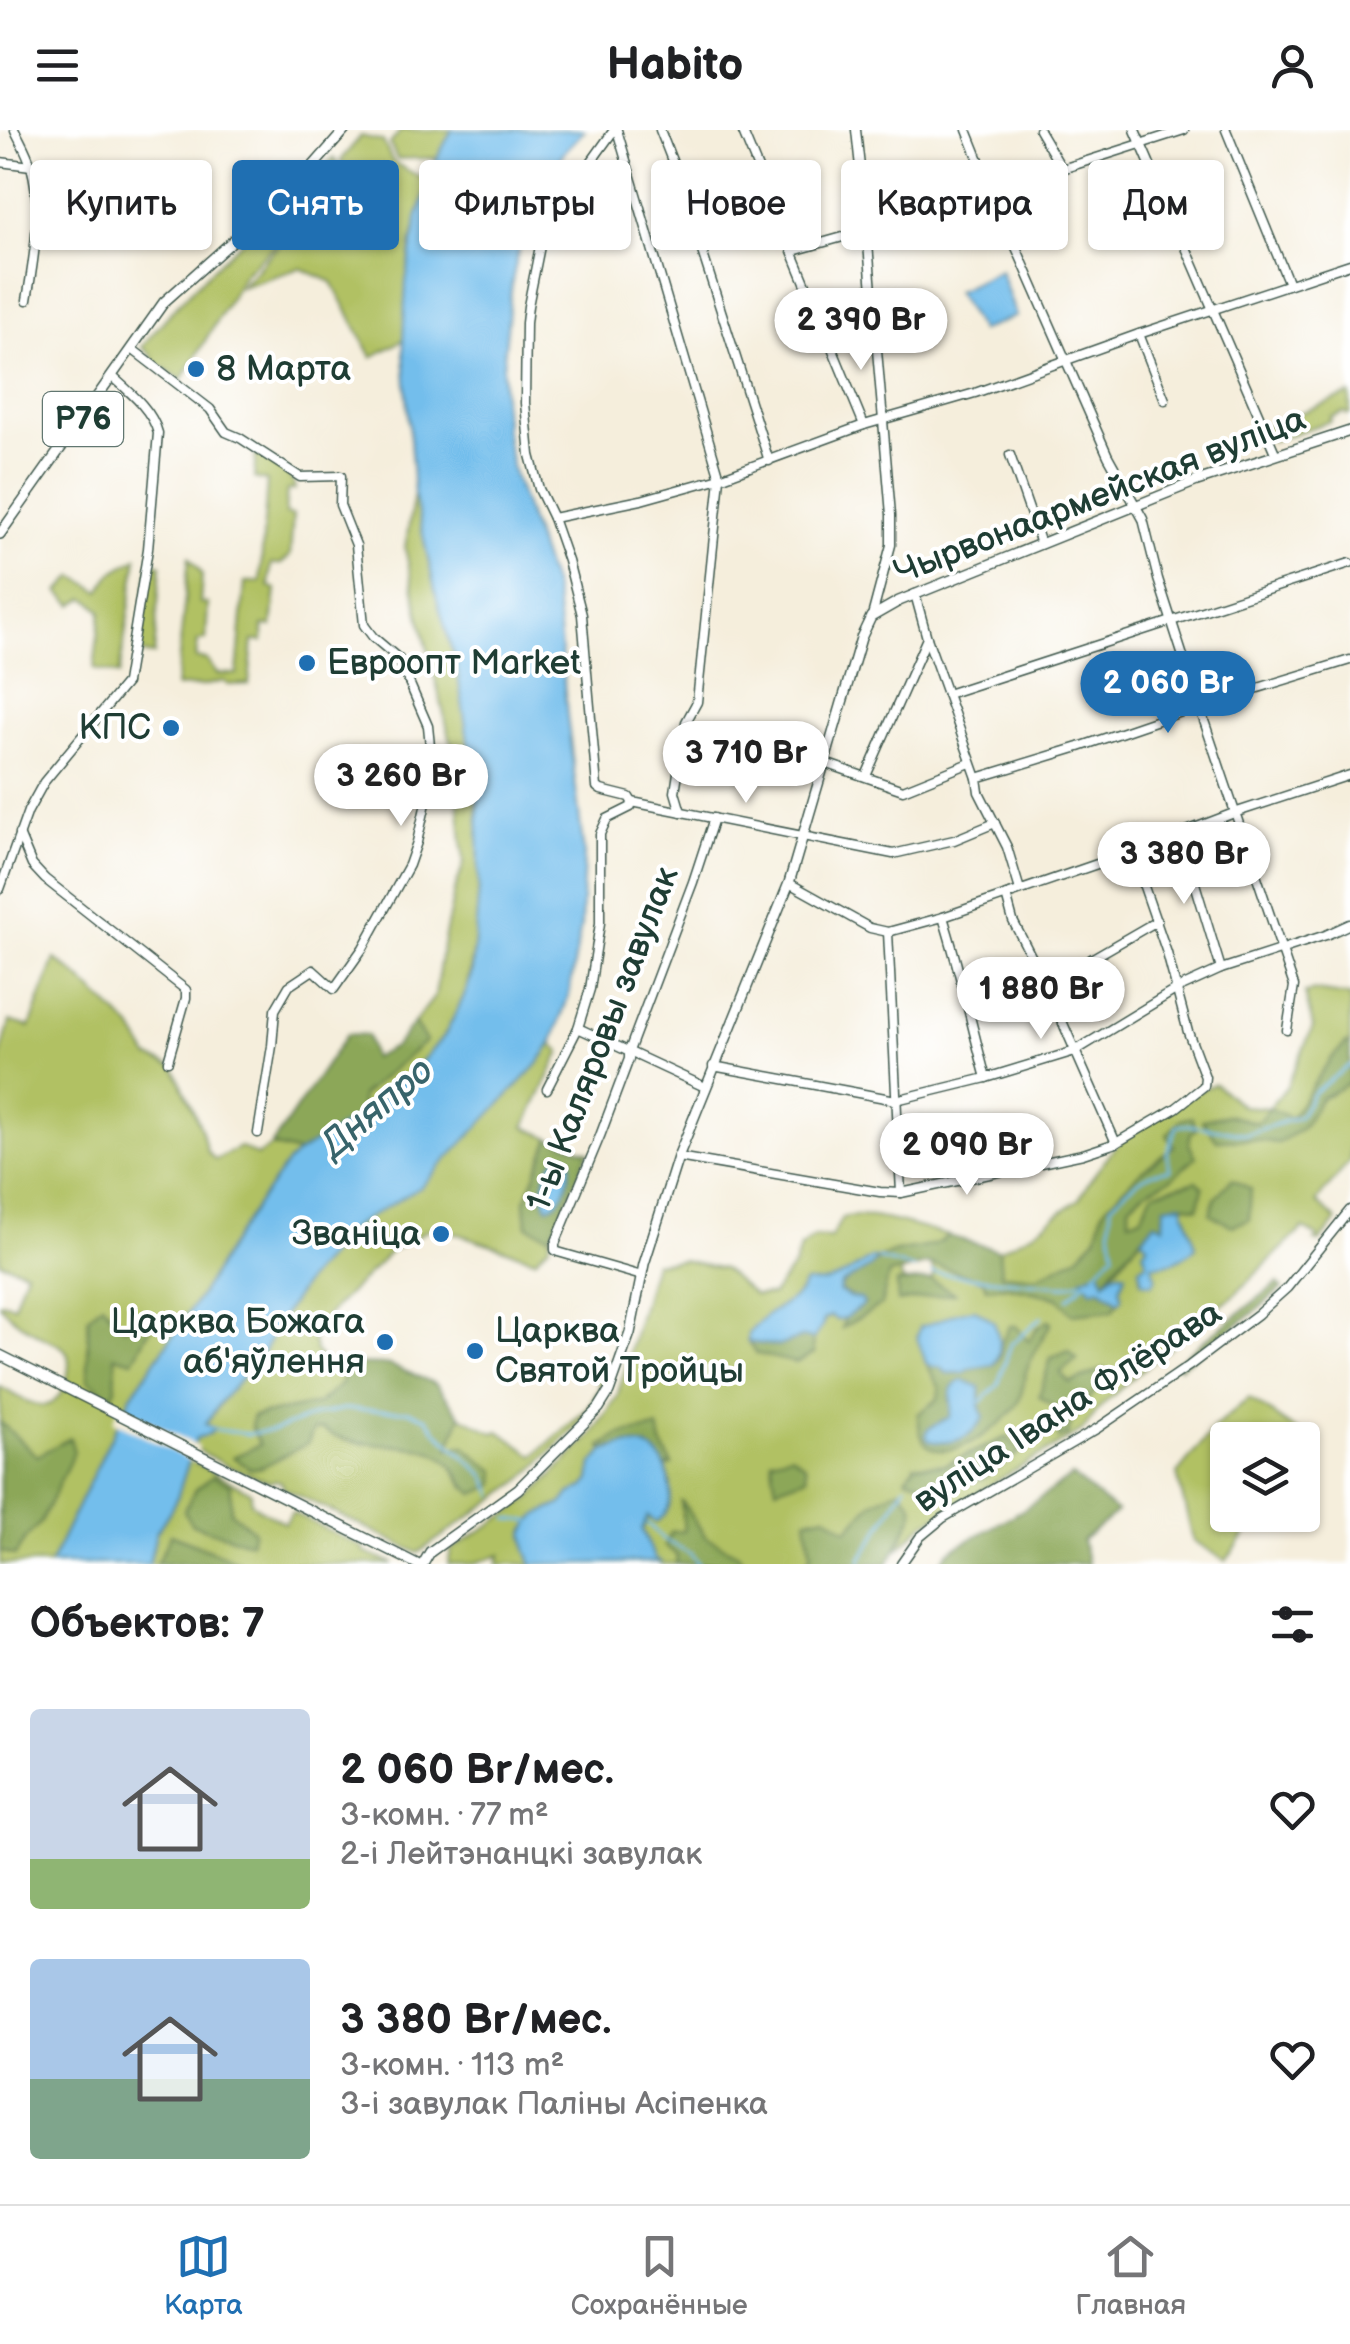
<!DOCTYPE html>
<html lang="ru">
<meta charset="utf-8">
<style>
:root{--surface:#fff;--page:#f2f2f2;--text:#202124;--muted:#757577;--line:#e0e0e0;--accent:#1f6fb2}
body{margin:0;font-family:"Balsamiq Sans",sans-serif;background:var(--page);color:var(--text);height:100vh;display:flex;flex-direction:column;font-size:38px;white-space:nowrap}
*{box-sizing:border-box;margin:0}
p{font-size:32px;color:var(--muted)}
.icon{flex:none;width:55px;height:55px;fill:none;stroke:currentColor;stroke-width:2;stroke-linecap:round;stroke-linejoin:round}
.map{position:relative;height:1434px;overflow:hidden}
.panel{display:flex;flex-direction:column;background:var(--surface);flex:1}
.panel>*{flex:none}
.hud{position:absolute;left:30px;top:30px;width:1290px;height:90px;display:flex;gap:20px}
.controls{position:absolute;left:1210px;top:1292px;display:grid;gap:20px}
.controls a{display:grid;place-items:center;width:110px;height:110px;border-radius:10px;background:var(--surface);box-shadow:0 2px 8px #0004;font-size:50px}
.price{position:absolute;translate:-50% -85px;padding:0 22px;border-radius:35px;background:#fff;color:#222;font-size:32px;line-height:65px;filter:drop-shadow(0 2px 5px #0008)}
.price::after{content:'';position:absolute;left:50%;top:60px;width:30px;height:22px;margin-left:-15px;background:inherit;clip-path:polygon(0 0,100% 0,50% 100%)}
.price.on{background:var(--accent);color:#fff}
ul{padding:0;list-style:none}
li{display:flex;align-items:center;gap:30px;height:250px;padding:0 30px}
li span{display:grid;place-items:center;flex:none;width:280px;height:200px;border-radius:10px;color:#555}
li>.icon{margin-inline-start:auto}
span .icon{width:120px;height:120px;fill:#fffc;stroke-width:1}
li b{font-size:42px}
h2{display:flex;justify-content:space-between;align-items:center;height:120px;padding:0 30px;font-size:42px}
.pill{padding:0 35px;border-radius:10px;background:var(--surface);box-shadow:0 2px 8px #0004;font-size:35px;line-height:90px}
.pill.on{background:var(--accent);color:#fff}
header{display:flex;justify-content:space-between;align-items:center;height:130px;padding:0 30px;background:var(--surface);font-size:45px;font-weight:800}
.tab-bar{display:flex;justify-content:space-around;align-items:center;height:140px;border-top:2px solid var(--line);background:var(--surface);font-size:28px;color:var(--muted)}
.tab-bar a{display:grid;justify-items:center;gap:5px}
.tab-bar .on{color:var(--accent)}
.map>svg:first-child{display:block}
.green{fill:#b1c163;stroke:#687f4c;stroke-width:2.5;fill-rule:evenodd}
.forest{fill:#8ca759;stroke:#567246;stroke-width:2.5;fill-rule:evenodd}
.water{fill:#73beec;stroke:#497e90;stroke-width:2.5}
.pier{fill:#f5eedc}
.lines{fill:none;stroke-linecap:round;stroke-linejoin:round}
.stream{stroke:#73beec;stroke-width:2.5}
.minor-casing{stroke:#3f584d;stroke-width:11}
.major-casing{stroke:#3f584d;stroke-width:12}
.minor{stroke:#fff;stroke-width:8}
.major{stroke:#fff;stroke-width:9}
.poi-dot{fill:#1f6fb2;stroke:#fff;stroke-width:4}
.labels{text-anchor:middle;dominant-baseline:central;stroke-width:8;stroke-linejoin:round;paint-order:stroke}
.shield{fill:#fff;stroke:#627771;stroke-width:2.5}
.shield-label{font-size:32px;font-weight:bold;fill:#1f3d34}
.poi-label{font-size:35px;fill:#1f3d34;stroke:#fff;text-anchor:start}
.street-label{font-size:35px;fill:#1f3d34;stroke:#fff}
.water-label{font-size:38px;font-style:italic;fill:#38646b;stroke:#fff}
</style>
<header><svg class="icon" aria-label="menu" viewBox="0 0 24 24"><path d="M4 6h16M4 12h16M4 18h16"/></svg>Habito<svg class="icon" aria-label="person" viewBox="0 0 24 24"><circle cx="12" cy="8" r="4"/><path d="M4 21q1-7 8-7t8 7"/></svg></header>
<div class="map">
<svg width="1350" height="1434" viewBox="0 0 1350 1434">
<rect width="100%" height="100%" fill="#fff"/>
<filter id="ink" filterUnits="userSpaceOnUse"><feTurbulence type="fractalNoise" baseFrequency=".01" numOctaves="2"/><feDisplacementMap in="SourceGraphic" scale="20" xChannelSelector="R" yChannelSelector="G"/><feConvolveMatrix kernelMatrix="1 2 1 2 8 2 1 2 1" color-interpolation-filters="sRGB"/></filter>
<filter id="wash" filterUnits="userSpaceOnUse"><feTurbulence type="fractalNoise" baseFrequency=".0048" numOctaves="4" result="noise"/><feDisplacementMap in="SourceGraphic" scale="40" xChannelSelector="R" yChannelSelector="G"/><feGaussianBlur stdDeviation="2.25" result="paint"/><feColorMatrix in="noise" values="0 0 0 0 0 0 0 0 0 0 0 0 0 0 0 0 0 1.4 0 .05"/><feComposite in="paint" operator="in"/></filter>
<g filter="url(#wash)">
<rect width="100%" height="100%" fill="#f5eedc"/>
<g class="green">
<polygon points="401,0 452,0 437,28 397,29 390,14"/>
<polygon points="361,6 383,11 393,32 429,52 411,113 403,210 372,227 332,152 300,138 241,157 274,120 340,62 351,56 341,30"/>
<path d="M334,28L345,50L319,80L301,90L244,144L182,250L152,230V226L142,217C197,146 268,89 334,28Z"/>
<polygon points="1350,264 1350,284 1347,285 1345,282 1330,287 1331,291 1271,311 1265,296"/>
<path d="M256,323H258C272,333 294,342 295,360H287L285,384L293,385L290,426L281,434H271L269,456L276,459L272,496H263V511H253L249,554L228,555L223,551L203,556L176,557L189,427L202,444L200,473L208,474L206,510L198,511L196,528L207,530L217,544H237L245,452H260L267,351L254,348Z"/>
<polygon points="414,364 437,469 457,538 474,646 481,730 475,813 466,862 445,905 415,939 362,984 360,966 425,911 414,893 435,866 442,819 454,763 464,733 454,624 420,489 405,418"/>
<polygon points="137,428 119,545 94,539 101,481 92,472 85,468 73,475 59,462 74,446 100,461 112,443"/>
<polygon points="150,432 161,435 154,525 138,523"/>
<path d="M55,829L74,843L132,898L149,927L174,937L201,998L207,1021L215,1030L240,1017L257,1026L271,1016L298,1023L287,1033L258,1073L232,1112L198,1169L131,1266L50,1434H0V1257C13,1263 34,1280 50,1274C64,1268 76,1231 64,1219C60,1214 50,1211 44,1208C27,1198 13,1190 0,1175L1,1172L14,1175L26,1141L0,1132V928L10,891L30,897Z"/>
<path d="M1316,861L1350,866V914L1346,913L1291,988L1269,979L1257,993L1228,985L1203,990L1217,1010L1249,1009L1278,1013L1302,998L1321,968L1350,953V1031L1316,1072L1337,1090L1320,1112L1315,1111L1318,1107L1303,1098L1232,1167L1139,1242L1102,1275L1082,1301L924,1394L896,1421L913,1385V1375L872,1373L847,1401L826,1385L811,1425L804,1434H745L738,1424L706,1408L682,1373L684,1401L676,1434H661L655,1429L642,1400L648,1385L669,1377L671,1352L665,1336L672,1334L663,1317L658,1299L619,1305L602,1316L605,1321L592,1335L590,1350L584,1357L571,1363L562,1374L551,1378L531,1431L533,1434H497L501,1425L471,1434H448L451,1420L527,1371L592,1305L617,1267L654,1133L683,1130L723,1139L754,1165H772L795,1134L800,1118L814,1107L831,1108L842,1088C867,1080 922,1098 949,1106L932,1117L896,1122L878,1128H871L843,1147L826,1154L805,1153C798,1168 786,1173 773,1181C764,1187 756,1196 748,1204L814,1223L813,1209L822,1197L824,1190L832,1186L837,1190L845,1188L843,1196L888,1144L901,1141V1148L907,1154L953,1162L931,1150L934,1144L931,1134L983,1150L987,1158L1005,1156L1113,1180L1122,1168L1120,1159L1121,1142L1110,1145L1142,1108L1149,1114L1147,1133L1139,1138L1141,1152L1151,1154L1156,1148L1151,1135L1196,1116L1182,1073L1198,1078L1203,1058L1129,1091V1075L1144,1062L1172,1048L1188,1014L1192,987L1175,1015L1150,1034L1103,1080L1097,1106L1078,1126L1037,1147L1000,1144L999,1120L1032,1103L1079,1069L1090,1050L1123,1007L1201,959L1215,954L1242,976L1269,978L1287,956L1313,897L1305,863ZM1051,1228L1076,1230L1059,1243L1070,1253L1104,1239L1110,1245L1073,1286L1068,1305L1058,1299L1063,1284ZM1007,1307L943,1359L915,1335H944Z"/>
<path d="M552,914L561,921L525,997L550,1008L525,1071L527,1096L551,1106L549,1115L535,1129L449,1101L431,1098L390,1122L332,1180L312,1203L315,1221L326,1234H344L341,1254L319,1274L253,1286L251,1296L260,1315L234,1327L313,1300L323,1299C351,1323 422,1307 446,1330C454,1337 459,1349 465,1357L481,1331L465,1316L449,1318L461,1286L494,1303L499,1301L534,1326L586,1280L600,1258L597,1250L601,1237L611,1233L599,1267L580,1294L523,1349L418,1423L284,1358L281,1352L276,1350L270,1352L227,1336L193,1317L196,1308L207,1305L214,1299L205,1295L306,1151L334,1119L343,1105L357,1093L391,1073L495,979L537,935Z"/>
<polygon points="1249,1268 1312,1311 1303,1325 1302,1310 1228,1310 1228,1385 1259,1385 1226,1431 1193,1410 1177,1344 1216,1296"/>
<path d="M189,1330L251,1362V1372L259,1379L285,1393L292,1382L364,1418V1422C373,1427 384,1429 394,1434H149L156,1403L176,1371Z"/>
</g>
<g class="forest">
<polygon points="414,893 426,911 361,966 362,984 298,1023 271,1016 347,904 367,905 373,928 395,916"/>
<polygon points="1347,913 1350,914 1350,953 1321,968 1302,998 1278,1013 1249,1009 1217,1010 1202,990 1228,985 1257,993 1269,978 1291,988 1331,928"/>
<path d="M1192,987L1196,999L1191,1003L1189,1014L1196,1027L1172,1048L1144,1062L1129,1075V1090L1141,1087L1152,1063L1197,1051L1203,1058L1198,1078L1182,1073L1165,1076L1164,1097L1155,1093L1114,1137L1100,1158L1118,1171L1113,1180L1072,1184L1057,1167L1005,1156L987,1158L983,1150L931,1134L889,1144L881,1175L842,1198L845,1188L864,1174L839,1160C844,1150 853,1147 863,1141C875,1134 882,1125 897,1122C921,1116 927,1121 949,1106L999,1120L1001,1144L1037,1147L1078,1126L1096,1107L1103,1080L1136,1046L1174,1016L1167,1005L1180,990Z"/>
<polygon points="550,1008 589,1022 551,1106 527,1096 525,1071"/>
<polygon points="1232,1049 1251,1059 1249,1090 1232,1096 1210,1084 1215,1068"/>
<polygon points="931,1150 954,1163 898,1172 897,1153"/>
<polygon points="1278,1153 1282,1158 1257,1180 1180,1237 1175,1233"/>
<polygon points="102,1174 124,1197 150,1185 155,1189 133,1231 115,1226 116,1259 111,1267 88,1250 88,1187"/>
<path d="M1048,1191L1051,1193C1043,1209 1032,1225 1026,1242C1023,1252 1023,1264 1018,1273C1006,1294 949,1336 926,1314C919,1306 919,1294 918,1284L937,1270L940,1259L926,1233L934,1237L940,1236L947,1243L993,1235L1000,1226L1001,1213L1010,1196H1016L1029,1211L1037,1198ZM980,1257V1279L928,1299L950,1287L952,1280L950,1269Z"/>
<polygon points="804,1207 813,1209 814,1223 796,1233 757,1224 748,1212 778,1216"/>
<polygon points="1069,1221 1077,1229 1060,1243 1070,1253 1104,1239 1110,1245 1073,1286 1068,1305 1059,1309 1058,1299 1063,1284 1039,1266 1051,1228"/>
<path d="M344,1234L390,1235L436,1254L461,1286L449,1318L465,1316L481,1331L496,1341L495,1355L474,1364C462,1354 455,1336 444,1328C416,1307 351,1323 323,1299L313,1300L308,1313L262,1337L250,1339L233,1327L260,1315L251,1296L253,1286L318,1274L341,1254Z"/>
<polygon points="0,1292 37,1326 70,1308 74,1322 41,1392 25,1409 15,1426 0,1421"/>
<polygon points="658,1298 663,1317 672,1335 665,1336 654,1321 612,1317 605,1321 602,1317 619,1305"/>
<polygon points="1008,1307 1020,1322 983,1349 943,1359 906,1348 915,1335 944,1335"/>
<polygon points="791,1324 805,1335 807,1347 776,1358 771,1329"/>
<polygon points="213,1346 231,1355 231,1382 254,1401 250,1413 191,1394 184,1381 196,1359"/>
<polygon points="1072,1346 1117,1382 1082,1410 1088,1434 940,1434 948,1422 1024,1379"/>
<polygon points="900,1358 913,1375 913,1385 888,1434 804,1434 811,1425 806,1389 826,1385 847,1400 872,1373"/>
<polygon points="681,1370 706,1407 738,1424 745,1434 676,1434 677,1425 665,1416 671,1402 684,1401"/>
<polygon points="171,1404 239,1432 238,1434 156,1434"/>
</g>
<g class="water">
<polygon points="452,0 585,0 565,21 539,62 521,111 512,151 503,237 503,273 507,312 514,345 553,457 557,478 567,585 584,724 581,795 569,864 552,914 537,935 421,1057 357,1094 343,1105 334,1119 306,1151 282,1187 261,1226 221,1271 205,1294 215,1299 207,1305 196,1308 176,1371 156,1403 149,1434 50,1434 131,1266 198,1169 232,1112 258,1073 287,1033 298,1023 362,984 415,939 445,905 466,862 472,842 479,758 478,675 457,538 437,469 414,364 403,210 406,151 417,88 437,28"/>
<polygon points="1000,140 1016,186 980,201 956,162"/>
<path d="M566,1024L571,1030C570,1047 566,1072 548,1077C538,1060 546,1041 557,1026Z"/>
<path d="M1182,1073L1196,1116C1184,1130 1170,1135 1152,1135L1156,1148L1152,1154L1142,1152L1139,1138L1147,1133L1143,1121L1148,1114L1142,1108L1155,1093L1164,1096L1165,1076Z"/>
<path d="M871,1128H878L870,1137L841,1154L839,1161L849,1167L861,1169L864,1174L845,1188L837,1190L831,1186L824,1189L822,1197L813,1209L804,1207L778,1216L748,1212V1204C756,1196 763,1187 773,1181C786,1173 798,1168 805,1153C836,1154 846,1144 871,1128Z"/>
<path d="M1100,1140L1105,1152C1111,1144 1116,1140 1126,1143L1120,1158L1122,1169L1118,1171L1101,1158L1092,1160L1082,1148Z"/>
<path d="M975,1179L994,1192C999,1208 1004,1220 993,1235L969,1239L964,1243H947L940,1237H934L926,1233L917,1207L920,1197C942,1191 952,1181 975,1179Z"/>
<path d="M963,1250L980,1257V1279L984,1287C971,1308 954,1316 929,1311L926,1306L928,1299L950,1287C955,1271 943,1260 963,1250Z"/>
<path d="M624,1315C636,1315 646,1314 655,1322C672,1338 680,1381 655,1392L648,1386L642,1400L655,1429L662,1432L533,1434L526,1420L524,1404L530,1392L539,1384L562,1374L571,1363L584,1357L590,1350L592,1335L605,1321Z"/>
</g>
<polygon class="pier" points="120,1276 199,1316 194,1333 113,1291"/>
<g class="lines">
<g class="stream">
<polyline points="879,1129 915,1139"/>
<polyline points="932,1143 1063,1156 1083,1151"/>
<path d="M1095,1143L1114,1123L1110,1098L1111,1075C1128,1058 1145,1040 1170,1040L1167,1022L1177,996L1188,995L1246,1004L1299,987L1314,962L1350,935"/>
<polyline points="1068,1168 1086,1152"/>
<polyline points="981,1272 998,1255 1011,1214 1042,1187"/>
<polyline points="212,1299 248,1304 275,1300 316,1285 344,1279 409,1281 427,1288 436,1301 485,1346 494,1365"/>
<polyline points="508,1389 531,1391"/>
<polyline points="647,1393 663,1409 690,1423 699,1434"/>
<polyline points="861,1434 861,1429 906,1355"/>
</g>
</g>
</g>
<g filter="url(#ink)">
<g class="lines">
<defs>
<g id="minor">
<path d="M15,0C20,11 28,24 31,36C43,79 34,127 27,170"/>
<polyline points="617,0 720,348 697,572 686,592 675,662 681,682"/>
<polyline points="660,0 678,46 769,331"/>
<polyline points="742,0 864,295"/>
<polyline points="856,0 867,102 891,385 891,415 872,486"/>
<polyline points="967,0 993,65 1108,326 1143,389 1158,449 1199,576 1294,856 1287,900"/>
<polyline points="1039,0 1062,39"/>
<polyline points="1135,0 1276,325"/>
<polyline points="1226,0 1289,154"/>
<polyline points="0,32 31,36"/>
<polyline points="793,121 993,65 1062,39 1184,0"/>
<polyline points="1139,204 1165,270"/>
<polyline points="132,219 210,279 226,302 240,308 300,347 341,346 340,375 356,415 364,495 373,507 399,529 428,596 430,616 424,635 426,673 417,712 409,735 363,818 334,859 313,840 289,856 275,880 272,916 258,1003"/>
<polyline points="1010,325 1041,414"/>
<polyline points="553,388 641,370 720,348 864,295 975,263 1139,204 1350,134"/>
<polyline points="915,464 927,508 977,648 979,662 1007,717 1020,760"/>
<polyline points="947,564 1350,433"/>
<polyline points="825,633 903,660 970,633"/>
<polyline points="866,646 927,508"/>
<polyline points="977,648 1079,617 1199,576 1350,530"/>
<polyline points="632,672 893,724 954,710 995,693"/>
<polyline points="19,704 32,735 45,749 186,860 186,868 168,931"/>
<polyline points="1180,704 1221,839"/>
<polyline points="789,753 870,798 888,802 943,787 1132,722 1234,683 1350,645"/>
<path d="M0,759L28,681L44,652L126,553L148,419L158,303C152,280 131,263 113,247"/>
<polyline points="1006,765 1013,791 1046,855 1116,1013"/>
<path d="M943,787C960,840 971,894 986,948"/>
<polyline points="888,802 901,1063"/>
<polyline points="1046,855 1157,791"/>
<polyline points="578,898 705,957"/>
<polyline points="713,936 896,970 986,948 1075,921 1177,859 1221,839 1326,805 1350,794"/>
<polyline points="547,959 578,898 590,859 600,793 600,704 607,689 631,677 632,672 629,667 601,660 597,657 582,485 568,431 553,388 539,359 530,325 525,273 526,193 528,176 540,116 576,53 614,0"/>
<polyline points="678,1027 880,1062 901,1063 1083,1024 1116,1013 1176,978 1204,956 1205,947 1188,902 1167,823 1132,722"/>
<polyline points="642,1146 558,1122 555,1120 555,1114 600,1006 629,929 629,921 693,752 714,688"/>
<polyline points="901,1434 920,1407 943,1388 1098,1298 1189,1236 1258,1184 1287,1158 1350,1080"/>
</g>
<g id="major">
<polyline points="0,404 164,172 300,51 345,0"/>
<polyline points="0,1225 417,1434"/>
<polyline points="423,1434 430,1422 518,1359 599,1278 609,1262 630,1203 644,1134 678,1027 789,753 861,508 871,487 899,471 1197,351 1350,301"/>
</g>
</defs>
<use href="#minor" class="minor-casing"/>
<use href="#major" class="major-casing"/>
<use href="#minor" class="minor"/>
<use href="#major" class="major"/>
</g>
</g>
<g class="poi-dot">
<circle cx="196" cy="239" r="10"/>
<circle cx="307" cy="533" r="10"/>
<circle cx="171" cy="598" r="10"/>
<circle cx="441" cy="1104" r="10"/>
<circle cx="385" cy="1212" r="10"/>
<circle cx="475" cy="1221" r="10"/>
</g>
<g class="labels">
<rect class="shield" x="43" y="262" width="80" height="54" rx="8"/>
<g class="shield-label">
<text x="83" y="289">Р76</text>
</g>
<g class="poi-label">
<text x="216" y="239">8 Марта</text>
<text x="327" y="533">Евроопт Market</text>
<text x="151" y="598" text-anchor="end">КПС</text>
<text x="421" y="1104" text-anchor="end">Званіца</text>
<text x="365" y="1192" text-anchor="end">Царква Божага<tspan x="365" dy="40">аб'яўлення</tspan></text>
<text x="495" y="1201">Царква<tspan x="495" dy="40">Святой Тройцы</tspan></text>
</g>
<g class="street-label">
<text transform="translate(1100 366) rotate(-21)">Чырвонаармейская вуліца</text>
<text transform="translate(603 909) rotate(-69)">1-ы Каляровы завулак</text>
<text transform="translate(1068 1277) rotate(-33)">вуліца Івана Флёрава</text>
</g>
<g class="water-label">
<text transform="translate(377 978) rotate(-40)">Дняпро</text>
</g>
</g>
</svg>
<div class="controls">
<a><svg class="icon" aria-label="layers" viewBox="0 0 24 24"><path d="M12 4l9 5-9 5-9-5zM3 14l9 5 9-5"/></svg></a>
</div>
<b class="price" style="left:861px;top:243px">2 390 Br</b>
<b class="price on" style="left:1168px;top:606px">2 060 Br</b>
<b class="price" style="left:746px;top:676px">3 710 Br</b>
<b class="price" style="left:401px;top:699px">3 260 Br</b>
<b class="price" style="left:1184px;top:777px">3 380 Br</b>
<b class="price" style="left:1041px;top:912px">1 880 Br</b>
<b class="price" style="left:967px;top:1068px">2 090 Br</b>
<div class="hud">
<a class="pill">Купить</a>
<a class="pill on">Снять</a>
<a class="pill">Фильтры</a>
<a class="pill">Новое</a>
<a class="pill">Квартира</a>
<a class="pill">Дом</a>
</div>
</div>
<section class="panel">
<h2>Объектов: 7<svg class="icon" aria-label="filters" viewBox="0 0 24 24"><path d="M4 7h16M4 17h16"/><circle cx="9" cy="7" r="2"/><circle cx="15" cy="17" r="2"/></svg></h2>
<ul>
<li><span style="background:linear-gradient(#c9d6e8 75%,#8fb573 0)"><svg class="icon" aria-label="home" viewBox="0 0 24 24"><path d="M3 11l9-7 9 7M6 9v11h12V9"/></svg></span><div><b>2 060 Br/мес.</b><p>3-комн. · 77 m²</p><p>2-і Лейтэнанцкі завулак</p></div><svg class="icon" aria-label="heart" viewBox="0 0 24 24"><path d="M12 20l-8-8c-3-5 5-10 8-4 3-6 11-1 8 4z"/></svg></li>
<li><span style="background:linear-gradient(#a9c7e8 60%,#7fa58c 0)"><svg class="icon" aria-label="home" viewBox="0 0 24 24"><path d="M3 11l9-7 9 7M6 9v11h12V9"/></svg></span><div><b>3 380 Br/мес.</b><p>3-комн. · 113 m²</p><p>3-і завулак Паліны Асіпенка</p></div><svg class="icon" aria-label="heart" viewBox="0 0 24 24"><path d="M12 20l-8-8c-3-5 5-10 8-4 3-6 11-1 8 4z"/></svg></li>
</ul>
</section>
<nav class="tab-bar">
<a class="on"><svg class="icon" aria-label="map" viewBox="0 0 24 24"><path d="M3 6l6-2 6 2 6-2v14l-6 2-6-2-6 2zM9 4v14M15 6v14"/></svg>Карта</a>
<a><svg class="icon" aria-label="saved" viewBox="0 0 24 24"><path d="M7 4h10v16l-5-4-5 4z"/></svg>Сохранённые</a>
<a><svg class="icon" aria-label="home" viewBox="0 0 24 24"><path d="M3 11l9-7 9 7M6 9v11h12V9"/></svg>Главная</a>
</nav>
